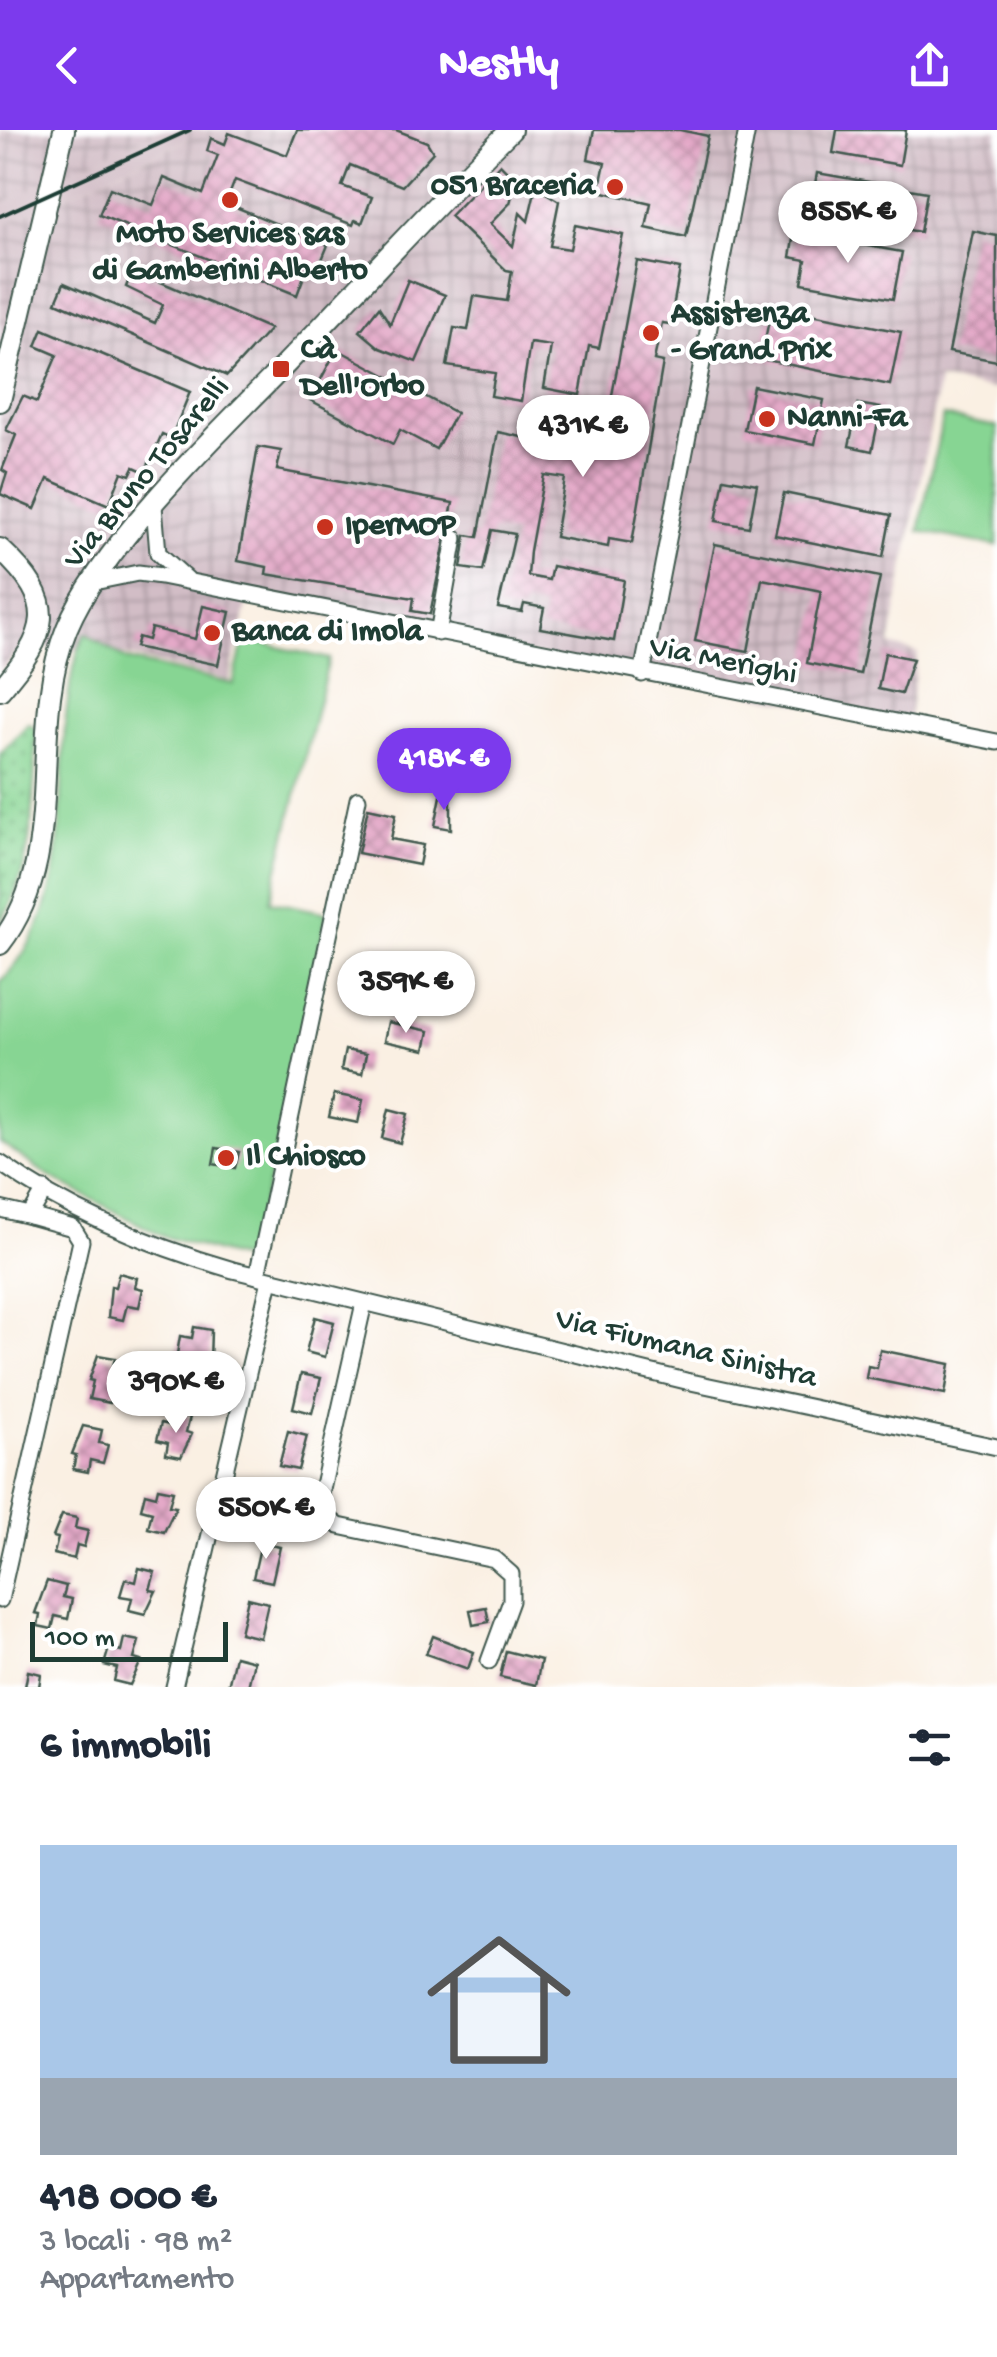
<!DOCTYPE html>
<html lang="it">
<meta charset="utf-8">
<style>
:root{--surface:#fff;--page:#f2f2f3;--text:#1f2937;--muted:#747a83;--accent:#7c3aed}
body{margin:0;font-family:"Gochi Hand",sans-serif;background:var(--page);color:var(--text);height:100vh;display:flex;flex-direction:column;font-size:38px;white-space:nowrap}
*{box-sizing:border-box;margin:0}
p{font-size:32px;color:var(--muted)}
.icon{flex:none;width:55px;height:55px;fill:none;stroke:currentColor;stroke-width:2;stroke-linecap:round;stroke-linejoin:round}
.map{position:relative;height:1557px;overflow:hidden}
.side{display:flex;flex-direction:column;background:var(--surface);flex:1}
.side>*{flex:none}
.scale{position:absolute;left:30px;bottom:25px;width:198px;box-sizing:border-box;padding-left:10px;border:5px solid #1f3d34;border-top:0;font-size:28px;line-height:35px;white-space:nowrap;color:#1f3d34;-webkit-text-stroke:8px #fff;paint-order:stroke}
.price{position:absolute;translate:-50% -85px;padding:0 22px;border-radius:35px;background:#fff;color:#222;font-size:32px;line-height:65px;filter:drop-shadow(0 2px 5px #0008)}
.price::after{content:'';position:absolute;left:50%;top:60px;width:30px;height:22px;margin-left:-15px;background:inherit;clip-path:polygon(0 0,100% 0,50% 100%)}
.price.on{background:var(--accent);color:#fff}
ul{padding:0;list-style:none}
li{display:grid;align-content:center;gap:20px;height:530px;padding:0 40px}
li span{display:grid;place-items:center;height:310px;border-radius:0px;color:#555}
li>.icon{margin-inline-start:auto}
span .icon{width:180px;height:180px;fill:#fffc;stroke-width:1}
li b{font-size:42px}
h2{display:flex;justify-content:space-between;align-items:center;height:120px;padding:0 40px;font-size:42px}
header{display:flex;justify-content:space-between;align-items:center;height:130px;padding:0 40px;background:var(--accent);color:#fff;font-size:45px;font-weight:800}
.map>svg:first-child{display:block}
.industrial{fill:url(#industrial-grid)}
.railway{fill:#d2bdc6}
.grass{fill:url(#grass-dots);stroke:#538964;stroke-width:2.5}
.green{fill:#87d593;stroke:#538964;stroke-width:2.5}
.building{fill:url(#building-cross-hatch)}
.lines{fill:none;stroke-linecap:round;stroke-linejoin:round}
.minor-casing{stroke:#40584e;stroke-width:19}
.major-casing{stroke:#40584e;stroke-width:24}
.minor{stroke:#fff;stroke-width:15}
.major{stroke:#fff;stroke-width:20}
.rail{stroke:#1f3d34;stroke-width:4}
.poi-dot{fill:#c8321e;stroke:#fff;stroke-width:4}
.labels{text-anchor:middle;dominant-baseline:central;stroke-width:8;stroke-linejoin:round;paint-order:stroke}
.poi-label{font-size:32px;font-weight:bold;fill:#1f3d34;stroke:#fff;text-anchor:start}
.street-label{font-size:32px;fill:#1f3d34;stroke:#fff}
</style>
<header><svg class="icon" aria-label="back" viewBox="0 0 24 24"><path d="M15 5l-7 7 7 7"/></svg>Nestly<svg class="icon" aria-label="share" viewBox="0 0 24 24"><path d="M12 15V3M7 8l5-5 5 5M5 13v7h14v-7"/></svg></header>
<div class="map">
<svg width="997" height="1557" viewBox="0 0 997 1557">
<defs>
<pattern id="industrial-grid" width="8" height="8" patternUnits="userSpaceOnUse" patternTransform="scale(2.5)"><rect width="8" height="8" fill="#d2bdc6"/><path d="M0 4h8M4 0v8" fill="none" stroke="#aa9ba2"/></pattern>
<pattern id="grass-dots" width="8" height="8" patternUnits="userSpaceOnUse" patternTransform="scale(2.5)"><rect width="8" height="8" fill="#87d593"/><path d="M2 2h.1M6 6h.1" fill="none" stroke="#6eae79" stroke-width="1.8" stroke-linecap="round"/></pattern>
<pattern id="building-cross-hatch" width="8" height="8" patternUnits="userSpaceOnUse" patternTransform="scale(2.5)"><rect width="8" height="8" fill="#e4a9c8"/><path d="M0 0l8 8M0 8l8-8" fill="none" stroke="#b88ba3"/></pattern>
</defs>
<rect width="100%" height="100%" fill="#fff"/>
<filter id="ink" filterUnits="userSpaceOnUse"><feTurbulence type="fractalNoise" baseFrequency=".01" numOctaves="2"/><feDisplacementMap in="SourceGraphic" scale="20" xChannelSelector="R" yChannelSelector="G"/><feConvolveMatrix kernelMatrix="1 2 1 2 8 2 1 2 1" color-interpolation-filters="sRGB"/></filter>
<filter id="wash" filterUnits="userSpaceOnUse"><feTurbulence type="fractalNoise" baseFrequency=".0048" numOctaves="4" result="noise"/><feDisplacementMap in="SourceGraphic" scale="40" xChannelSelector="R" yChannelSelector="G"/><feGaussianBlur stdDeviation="2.25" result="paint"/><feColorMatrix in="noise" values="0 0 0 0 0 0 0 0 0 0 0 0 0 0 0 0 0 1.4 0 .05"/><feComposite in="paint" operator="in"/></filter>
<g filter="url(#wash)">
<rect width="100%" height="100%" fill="#faf0e3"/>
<g class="industrial">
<polygon points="0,0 161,0 0,74"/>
<polygon points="183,0 997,0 997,260 939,250 890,515 918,523 908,594 248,471 229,551 115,523 23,515 0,542 0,96 187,10"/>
</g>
<polygon class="railway" points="161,0 183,0 188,9 0,96 0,74"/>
<path class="grass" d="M29,593L36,599V608C33,670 35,739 0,793V624Z"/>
<g class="green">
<polygon points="943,286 997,297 997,416 919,401"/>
<path d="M85,503L127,530L233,554L244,509L329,529L270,771L327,783L294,946L249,1131L162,1106L50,1047L0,1012V852C94,760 39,613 85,503Z"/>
</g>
<g id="blocks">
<g class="building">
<polygon points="297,0 396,0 427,12 433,22 402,56 350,35 342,56 372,67 362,93 355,90 353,95 235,50 226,73 328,115 317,142 307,138 297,165 99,85 110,58 153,75 164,48 203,64 218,25 207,21 211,8 225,14 229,3 287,25"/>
<polygon points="594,0 680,0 708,6 686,107 646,98 651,73 599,61 605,33 588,29"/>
<polygon points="837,0 906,0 900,35 833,23"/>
<polygon points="500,34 513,47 502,57 512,66 510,73 490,94 513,116 520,83 528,91 536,57 559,71 550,116 570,119 575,95 623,105 599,218 589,216 580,265 544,258 551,216 530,213 521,271 491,266 495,243 447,236 454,198 468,200 474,166 507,171 512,141 506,140 450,86"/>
<polygon points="817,43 927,62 920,102 810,82"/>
<polygon points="973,101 997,106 997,231 949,222"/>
<polygon points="794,103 902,122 893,169 802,153 806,130 790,127"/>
<polygon points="637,131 680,139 670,194 662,193 654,230 663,232 632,413 609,409 608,417 555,407 565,348 544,345 530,421 528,446 549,450 552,436 624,450 614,511 540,498 544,478 524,474 522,482 498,478 515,404 492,400 483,441 461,438 466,405 478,407 498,302 593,322 597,302 605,303"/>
<polygon points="133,140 270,199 227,246 56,172 64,153 155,193 163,175 126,157"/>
<polygon points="408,150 445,165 416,232 380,218 360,201 379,177 390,194"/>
<polygon points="772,176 901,202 890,255 761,229"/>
<polygon points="43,199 190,262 171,308 162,304 145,342 134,337 130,345 122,342 109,375 48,349 35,379 0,364 7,343 2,340 16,305 6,300 23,266 37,272 57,225 36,216"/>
<polygon points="337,219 456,283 436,319 400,300 393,314 310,270"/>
<polygon points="753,256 824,270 815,314 744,300"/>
<polygon points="858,274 881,278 872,321 849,316"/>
<polygon points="258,317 281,321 277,340 453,373 430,484 412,481 414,468 266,444 267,437 238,431"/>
<polygon points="724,348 757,354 749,397 716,391"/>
<polygon points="784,363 891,385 883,427 775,405"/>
<polygon points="715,414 880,447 860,544 807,533 821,461 762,449 748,521 695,511"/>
<polygon points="203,476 230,482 218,535 135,517 138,507 148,510 151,498 195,509"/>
<polygon points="885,523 913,529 901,564 878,559"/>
<polygon points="441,666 451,668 451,699 435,696"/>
<polygon points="368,678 396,684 391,709 423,715 419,735 358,723"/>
<polygon points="388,892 429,901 425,920 384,911"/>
<polygon points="345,920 366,924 362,944 341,940"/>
<polygon points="334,964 363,970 358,993 329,987"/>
<polygon points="389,979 408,984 400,1013 382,1008"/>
<polygon points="216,1018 239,1022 235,1038 213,1034"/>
<polygon points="119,1143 137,1148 135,1157 143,1159 139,1177 127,1175 123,1190 108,1187 111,1156 115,1157"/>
<polygon points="315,1187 334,1192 325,1227 306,1222"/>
<polygon points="194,1197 211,1200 210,1232 204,1231 201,1246 184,1243 188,1226 177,1224 180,1206 192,1208"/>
<polygon points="880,1220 950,1234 945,1264 866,1248 868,1236 877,1238"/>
<polygon points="98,1225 115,1228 112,1240 125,1242 121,1263 112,1261 110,1273 89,1269 93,1251 89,1250"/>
<polygon points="301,1244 321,1248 312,1283 293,1278"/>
<polygon points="175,1284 190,1287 186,1302 192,1304 181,1327 166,1324 168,1313 157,1310 161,1293 173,1296"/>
<polygon points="83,1296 102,1300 99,1313 108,1315 103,1333 90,1330 88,1342 73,1339 76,1325 72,1324"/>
<polygon points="288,1301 307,1306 298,1340 279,1336"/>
<polygon points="274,1357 293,1362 284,1397 266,1393"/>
<polygon points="158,1358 173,1361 169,1376 176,1377 164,1402 148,1398 152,1382 141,1379 145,1363 156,1366"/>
<polygon points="62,1385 77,1388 75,1398 88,1401 84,1417 77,1415 74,1429 54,1424 58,1408 53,1407"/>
<polygon points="261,1413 280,1417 272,1452 253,1448"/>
<polygon points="139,1438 155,1442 150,1460 156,1461 145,1484 129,1480 132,1468 120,1466 125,1449 136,1452"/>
<polygon points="47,1451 66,1456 63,1467 72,1469 68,1489 55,1486 52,1499 38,1496 40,1484 35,1483"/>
<polygon points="248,1468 268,1473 260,1508 240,1503"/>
<polygon points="486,1477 489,1492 473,1495 470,1480"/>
<polygon points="433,1506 474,1522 468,1539 426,1524"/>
<polygon points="124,1508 139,1511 134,1529 141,1531 130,1555 114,1551 117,1538 104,1535 109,1518 121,1521"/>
<polygon points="506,1521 541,1530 536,1555 500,1547"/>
<polygon points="235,1526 254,1531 248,1557 228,1557"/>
<polygon points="28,1541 41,1544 39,1557 25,1557"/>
</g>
</g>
</g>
<g filter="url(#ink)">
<use href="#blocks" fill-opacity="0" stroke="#40584e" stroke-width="2.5"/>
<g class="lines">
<defs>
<g id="minor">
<polyline points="154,376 158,423 187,449"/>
<polyline points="94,452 138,443 161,446 997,612"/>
<polyline points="438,503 455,408"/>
<polyline points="642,544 747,0"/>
<path d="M0,1033C70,1083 150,1116 233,1140L686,1251L997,1317"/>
<polyline points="0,1079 30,1086"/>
<polyline points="257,1146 358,669"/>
<polyline points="364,1173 321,1364 321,1383 339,1396 494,1429 511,1444 511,1471 489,1531"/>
<polyline points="0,1470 81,1111 73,1098 30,1086 45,1060"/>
<polyline points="174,1557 270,1150"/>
</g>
<g id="major">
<polyline points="0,271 64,0"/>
<path d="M0,419C60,474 49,503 0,560"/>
<path d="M0,814C71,722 25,600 67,498C100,418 216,304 279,241C357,161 431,78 511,0"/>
</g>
</defs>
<use href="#minor" class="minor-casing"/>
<use href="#major" class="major-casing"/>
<use href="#minor" class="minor"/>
<use href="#major" class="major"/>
<polyline class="rail" points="0,86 190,0"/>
</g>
</g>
<g class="poi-dot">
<circle cx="615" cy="57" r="10"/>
<circle cx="230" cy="70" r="10"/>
<circle cx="651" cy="203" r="10"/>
<rect x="271" y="229" width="20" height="20" rx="5"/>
<circle cx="767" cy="289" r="10"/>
<circle cx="325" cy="397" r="10"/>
<circle cx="212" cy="503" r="10"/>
<circle cx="226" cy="1028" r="10"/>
</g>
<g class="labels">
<g class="poi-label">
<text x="595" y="57" text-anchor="end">051 Braceria</text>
<text x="230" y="105" text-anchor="middle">Moto Services sas<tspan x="230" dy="37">di Gamberini Alberto</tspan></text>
<text x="671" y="185">Assistenza<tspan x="671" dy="37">- Grand Prix</tspan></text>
<text x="301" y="221">Cà<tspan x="301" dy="37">Dell'Orbo</tspan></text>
<text x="787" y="289">Nanni-Fa</text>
<text x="345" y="397">IperMOP</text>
<text x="232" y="503">Banca di Imola</text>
<text x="246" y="1028">Il Chiosco</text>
</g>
<g class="street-label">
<text transform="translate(148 344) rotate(-50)">Via Bruno Tosarelli</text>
<text transform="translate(723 532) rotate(11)">Via Merighi</text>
<text transform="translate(686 1220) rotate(13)">Via Fiumana Sinistra</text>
</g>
</g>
</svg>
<div class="scale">100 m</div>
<b class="price" style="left:848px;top:136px">855K €</b>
<b class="price" style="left:583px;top:350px">431K €</b>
<b class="price on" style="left:444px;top:683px">418K €</b>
<b class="price" style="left:406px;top:906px">359K €</b>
<b class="price" style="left:176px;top:1306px">390K €</b>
<b class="price" style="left:266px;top:1432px">550K €</b>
</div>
<section class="side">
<h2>6 immobili<svg class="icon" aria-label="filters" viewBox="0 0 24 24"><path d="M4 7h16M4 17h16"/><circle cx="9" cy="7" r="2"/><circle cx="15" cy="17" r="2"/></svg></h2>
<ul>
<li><span style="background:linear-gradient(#a9c7e8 75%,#9aa5b1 0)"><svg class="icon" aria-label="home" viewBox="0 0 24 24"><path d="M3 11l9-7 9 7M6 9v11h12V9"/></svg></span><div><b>418 000 €</b><p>3 locali · 98 m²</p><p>Appartamento</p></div></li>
</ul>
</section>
